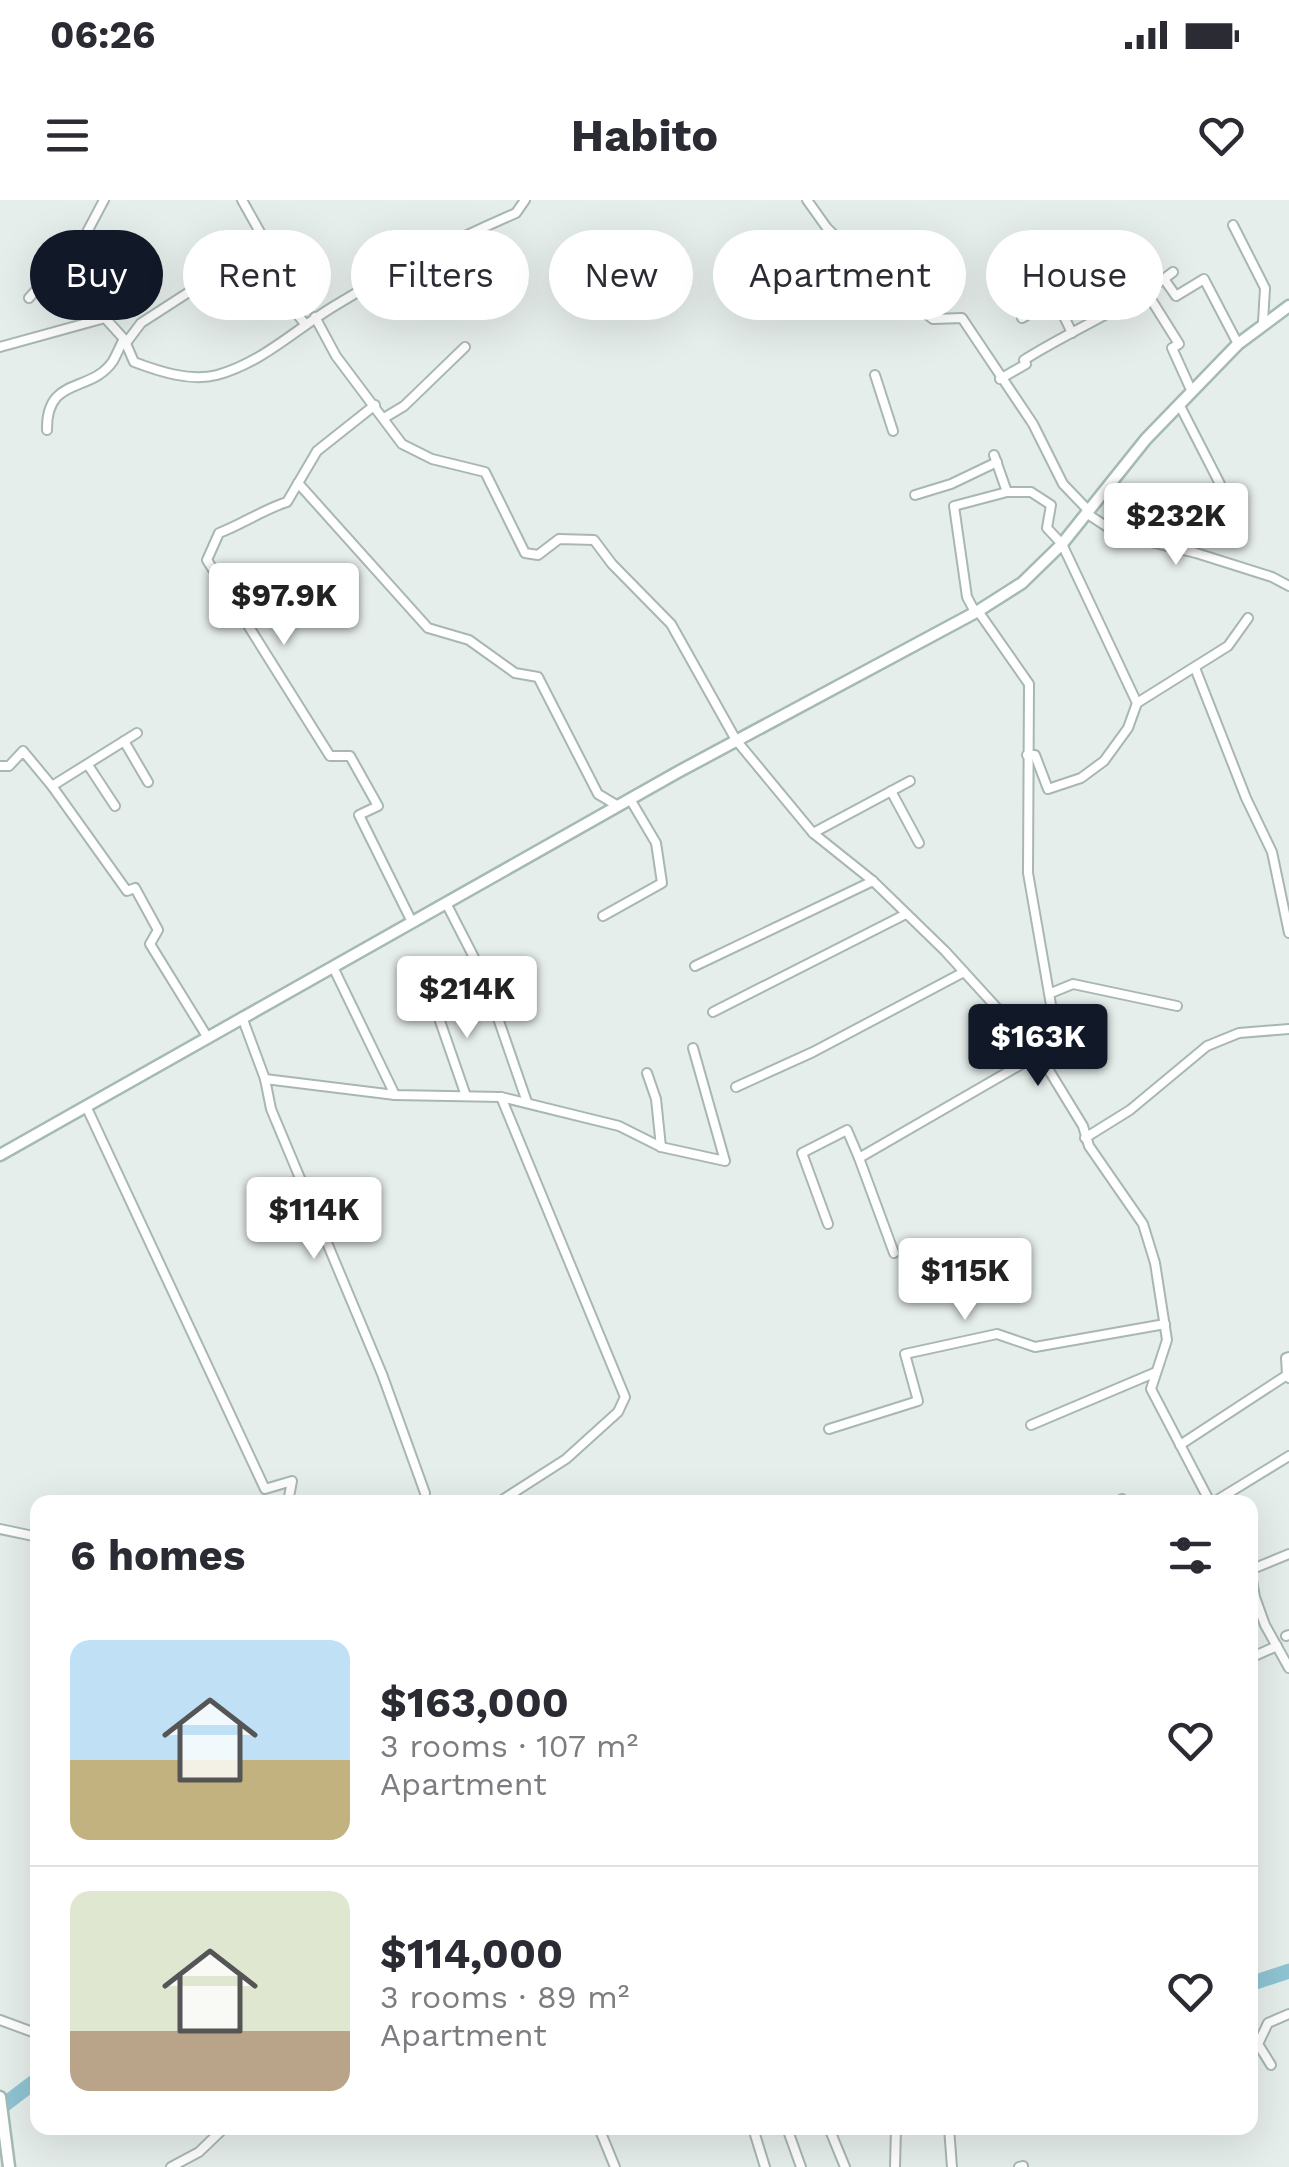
<!DOCTYPE html>
<meta charset="utf-8">
<style>
:root{--surface:#fff;--page:#f7f7f7;--text:#2b2b33;--muted:#7c7c81;--line:#e1e1e2;--accent:#111827}
body{margin:0;font-family:"Work Sans",sans-serif;background:var(--page);color:var(--text);height:100vh;display:flex;flex-direction:column;font-size:38px;white-space:nowrap}
*{box-sizing:border-box;margin:0}
p{font-size:32px;color:var(--muted)}
.icon{flex:none;width:55px;height:55px;fill:none;stroke:currentColor;stroke-width:2;stroke-linecap:round;stroke-linejoin:round}
.map{position:relative;flex:1;overflow:hidden}
.panel{position:absolute;left:30px;top:1295px;width:1228px;height:640px;display:flex;flex-direction:column;background:var(--surface);border-radius:20px;box-shadow:0 10px 40px #0002}
.panel>*{flex:none}
.banner{position:absolute;left:30px;top:30px;width:1230px;height:90px;display:flex;gap:20px}
.price{position:absolute;translate:-50% -85px;padding:0 22px;border-radius:10px;background:#fff;color:#222;font-size:32px;line-height:65px;filter:drop-shadow(0 2px 5px #0008)}
.price::after{content:'';position:absolute;left:50%;top:60px;width:30px;height:22px;margin-left:-15px;background:inherit;clip-path:polygon(0 0,100% 0,50% 100%)}
.price.on{background:var(--accent);color:#fff}
ul{padding:0;list-style:none}
li{display:flex;align-items:center;gap:30px;height:250px;padding:0 40px}
li+li{border-top:2px solid var(--line)}
li span{display:grid;place-items:center;flex:none;width:280px;height:200px;border-radius:20px;color:#555}
li>.icon{margin-inline-start:auto}
span .icon{width:120px;height:120px;fill:#fffc;stroke-width:1}
li b{font-size:42px}
h2{display:flex;justify-content:space-between;align-items:center;height:120px;padding:0 40px;font-size:42px}
.pill{padding:0 35px;border-radius:45px;background:var(--surface);box-shadow:0 10px 40px #0002;font-size:35px;line-height:90px}
.pill.on{background:var(--accent);color:#fff}
.status{display:flex;justify-content:space-between;align-items:center;height:70px;padding:0 50px;background:var(--surface);direction:ltr}
.status svg{height:28px;fill:currentColor}
header{display:flex;justify-content:space-between;align-items:center;height:130px;padding:0 40px;background:var(--surface);font-size:45px;font-weight:700}
.map>svg:first-child{display:block}
.lines{fill:none;stroke-linecap:round;stroke-linejoin:round}
.river{stroke:#8fc4d2;stroke-width:15}
.minor-casing{stroke:#a8b7b2;stroke-width:12}
.secondary-casing{stroke:#a4bab3;stroke-width:15}
.minor{stroke:#fff;stroke-width:8}
.secondary{stroke:#fff;stroke-width:10}
</style>
<div class="status"><b>06:26</b><svg viewBox="0 0 49 12"><path d="M0 12V9h3v3zM5 12V6h3v6zM10 12V3h3v9zM15 12V0h3v12zM26 1h20v11H26zM47 4h2v5h-2z"/></svg></div>
<header><svg class="icon" aria-label="menu" viewBox="0 0 24 24"><path d="M4 6h16M4 12h16M4 18h16"/></svg>Habito<svg class="icon" aria-label="heart" viewBox="0 0 24 24"><path d="M12 20l-8-8c-3-5 5-10 8-4 3-6 11-1 8 4z"/></svg></header>
<div class="map">
<svg width="1289" height="1967" viewBox="0 0 1289 1967">
<rect width="100%" height="100%" fill="#e6eeeb"/>
<g class="lines">
<g class="river">
<polyline points="1250,1784 1289,1771"/>
<polyline points="0,1908 38,1879"/>
</g>
<defs>
<g id="minor">
<polyline points="242,0 270,50 294,110 305,124"/>
<polyline points="807,0 827,28 877,76 933,119 962,118 1033,224 1063,284 1088,310"/>
<polyline points="1233,25 1265,88 1263,122"/>
<polyline points="252,51 270,50"/>
<polyline points="1164,79 1176,96 1204,79 1238,144"/>
<polyline points="1147,93 1179,144 1172,148 1192,192"/>
<polyline points="29,98 86,34 104,0"/>
<polyline points="1056,100 1072,133"/>
<polyline points="315,117 336,156 402,244 432,259 485,272 525,353 538,355 559,339 594,340 612,364 671,424 736,540 813,633 873,681 945,751 1039,854 1083,926 1089,946 1143,1024 1155,1063 1167,1140 1151,1189 1210,1302"/>
<polyline points="1022,118 1087,80 1120,47"/>
<polyline points="126,143 141,123 220,72 226,50 239,47"/>
<path d="M0,147L105,118L124,139L134,162C158,171 190,182 217,175C262,163 297,128 336,105C393,70 454,40 516,13L525,0"/>
<polyline points="875,175 893,231"/>
<path d="M1000,179L1026,164L1024,160C1073,129 1127,108 1173,72"/>
<polyline points="1179,204 1220,284"/>
<path d="M375,205L317,251L287,302C262,310 243,324 219,333L207,360L330,556H350L378,606L359,615L412,722"/>
<polyline points="384,218 404,206 465,147"/>
<path d="M47,230C46,175 91,194 113,161C117,154 120,146 124,139"/>
<polyline points="298,283 428,428 469,440 515,473 538,477 598,594 618,606"/>
<polyline points="1007,292 1031,292 1051,305 1047,328 1062,344 1137,503"/>
<polyline points="915,295 951,284 997,262"/>
<polyline points="1086,313 1118,334 1196,353 1272,377 1289,386"/>
<polyline points="978,411 1029,484 1028,673 1051,805 1049,816 1023,836"/>
<polyline points="975,412 967,397 954,306 1007,292 994,255"/>
<polyline points="1195,468 1246,598 1272,652 1289,733"/>
<polyline points="124,541 148,582"/>
<polyline points="1027,555 1035,555 1048,589 1081,578 1104,561 1128,528 1137,503 1228,446 1248,418"/>
<polyline points="88,565 115,606"/>
<polyline points="0,566 9,566 23,551 52,586 127,691 135,688 158,730 150,744 208,838"/>
<polyline points="52,586 137,533"/>
<polyline points="891,591 919,643"/>
<polyline points="813,633 910,581"/>
<polyline points="446,703 483,775 527,902"/>
<polyline points="603,716 662,683 656,643 630,599"/>
<polyline points="695,766 873,681"/>
<polyline points="333,767 395,895"/>
<polyline points="1051,793 1073,784 1177,806"/>
<polyline points="432,798 466,896"/>
<polyline points="713,812 906,714"/>
<polyline points="242,817 265,879 271,909 382,1174 425,1293"/>
<polyline points="647,873 656,899 661,947"/>
<polyline points="265,879 395,895 501,897 619,926 661,947 725,961 693,848"/>
<polyline points="736,887 813,852 964,772"/>
<polyline points="86,906 265,1289 292,1281 288,1302"/>
<polyline points="1085,938 1130,910 1207,846 1239,833 1289,829"/>
<polyline points="859,958 894,1053"/>
<polyline points="828,1024 802,953 847,930 859,958 1039,854"/>
<polyline points="1287,1175 1286,1158 1289,1157"/>
<polyline points="1031,1225 1154,1173"/>
<polyline points="829,1229 918,1201 905,1154 997,1134 1035,1147 1165,1124"/>
<polyline points="1180,1245 1287,1175 1289,1178"/>
<polyline points="1122,1299 1124,1302"/>
<polyline points="499,1302 566,1259 618,1212 625,1197 501,897"/>
<polyline points="1214,1302 1289,1256"/>
<polyline points="0,1329 38,1337"/>
<polyline points="1250,1369 1255,1397 1265,1425 1289,1468"/>
<polyline points="1250,1370 1289,1354"/>
<polyline points="1286,1436 1289,1435"/>
<polyline points="1250,1458 1277,1446"/>
<polyline points="0,1820 38,1834"/>
<polyline points="1271,1865 1258,1844 1268,1823 1289,1814"/>
<polyline points="599,1928 615,1967"/>
<polyline points="753,1928 765,1967"/>
<polyline points="787,1928 801,1967"/>
<polyline points="829,1928 845,1967"/>
<polyline points="949,1928 952,1967"/>
<polyline points="171,1967 199,1952 224,1928"/>
<polyline points="895,1967 896,1928"/>
<polyline points="1019,1967 1023,1966"/>
</g>
<g id="secondary">
<polyline points="0,955 678,572 978,411 1022,383 1062,344 1146,239 1238,144 1289,106"/>
<polyline points="0,1897 9,1967"/>
</g>
</defs>
<use href="#minor" class="minor-casing"/>
<use href="#secondary" class="secondary-casing"/>
<use href="#minor" class="minor"/>
<use href="#secondary" class="secondary"/>
</g>
</svg>
<b class="price" style="left:1176px;top:368px">$232K</b>
<b class="price" style="left:284px;top:448px">$97.9K</b>
<b class="price" style="left:467px;top:841px">$214K</b>
<b class="price on" style="left:1038px;top:889px">$163K</b>
<b class="price" style="left:314px;top:1062px">$114K</b>
<b class="price" style="left:965px;top:1123px">$115K</b>
<div class="banner">
<a class="pill on">Buy</a>
<a class="pill">Rent</a>
<a class="pill">Filters</a>
<a class="pill">New</a>
<a class="pill">Apartment</a>
<a class="pill">House</a>
</div>
<section class="panel">
<h2>6 homes<svg class="icon" aria-label="filters" viewBox="0 0 24 24"><path d="M4 7h16M4 17h16"/><circle cx="9" cy="7" r="2"/><circle cx="15" cy="17" r="2"/></svg></h2>
<ul>
<li><span style="background:linear-gradient(#bfe0f5 60%,#c2b280 0)"><svg class="icon" aria-label="home" viewBox="0 0 24 24"><path d="M3 11l9-7 9 7M6 9v11h12V9"/></svg></span><div><b>$163,000</b><p>3 rooms · 107 m²</p><p>Apartment</p></div><svg class="icon" aria-label="heart" viewBox="0 0 24 24"><path d="M12 20l-8-8c-3-5 5-10 8-4 3-6 11-1 8 4z"/></svg></li>
<li><span style="background:linear-gradient(#dfe7d0 70%,#b9a48a 0)"><svg class="icon" aria-label="home" viewBox="0 0 24 24"><path d="M3 11l9-7 9 7M6 9v11h12V9"/></svg></span><div><b>$114,000</b><p>3 rooms · 89 m²</p><p>Apartment</p></div><svg class="icon" aria-label="heart" viewBox="0 0 24 24"><path d="M12 20l-8-8c-3-5 5-10 8-4 3-6 11-1 8 4z"/></svg></li>
</ul>
</section>
</div>
